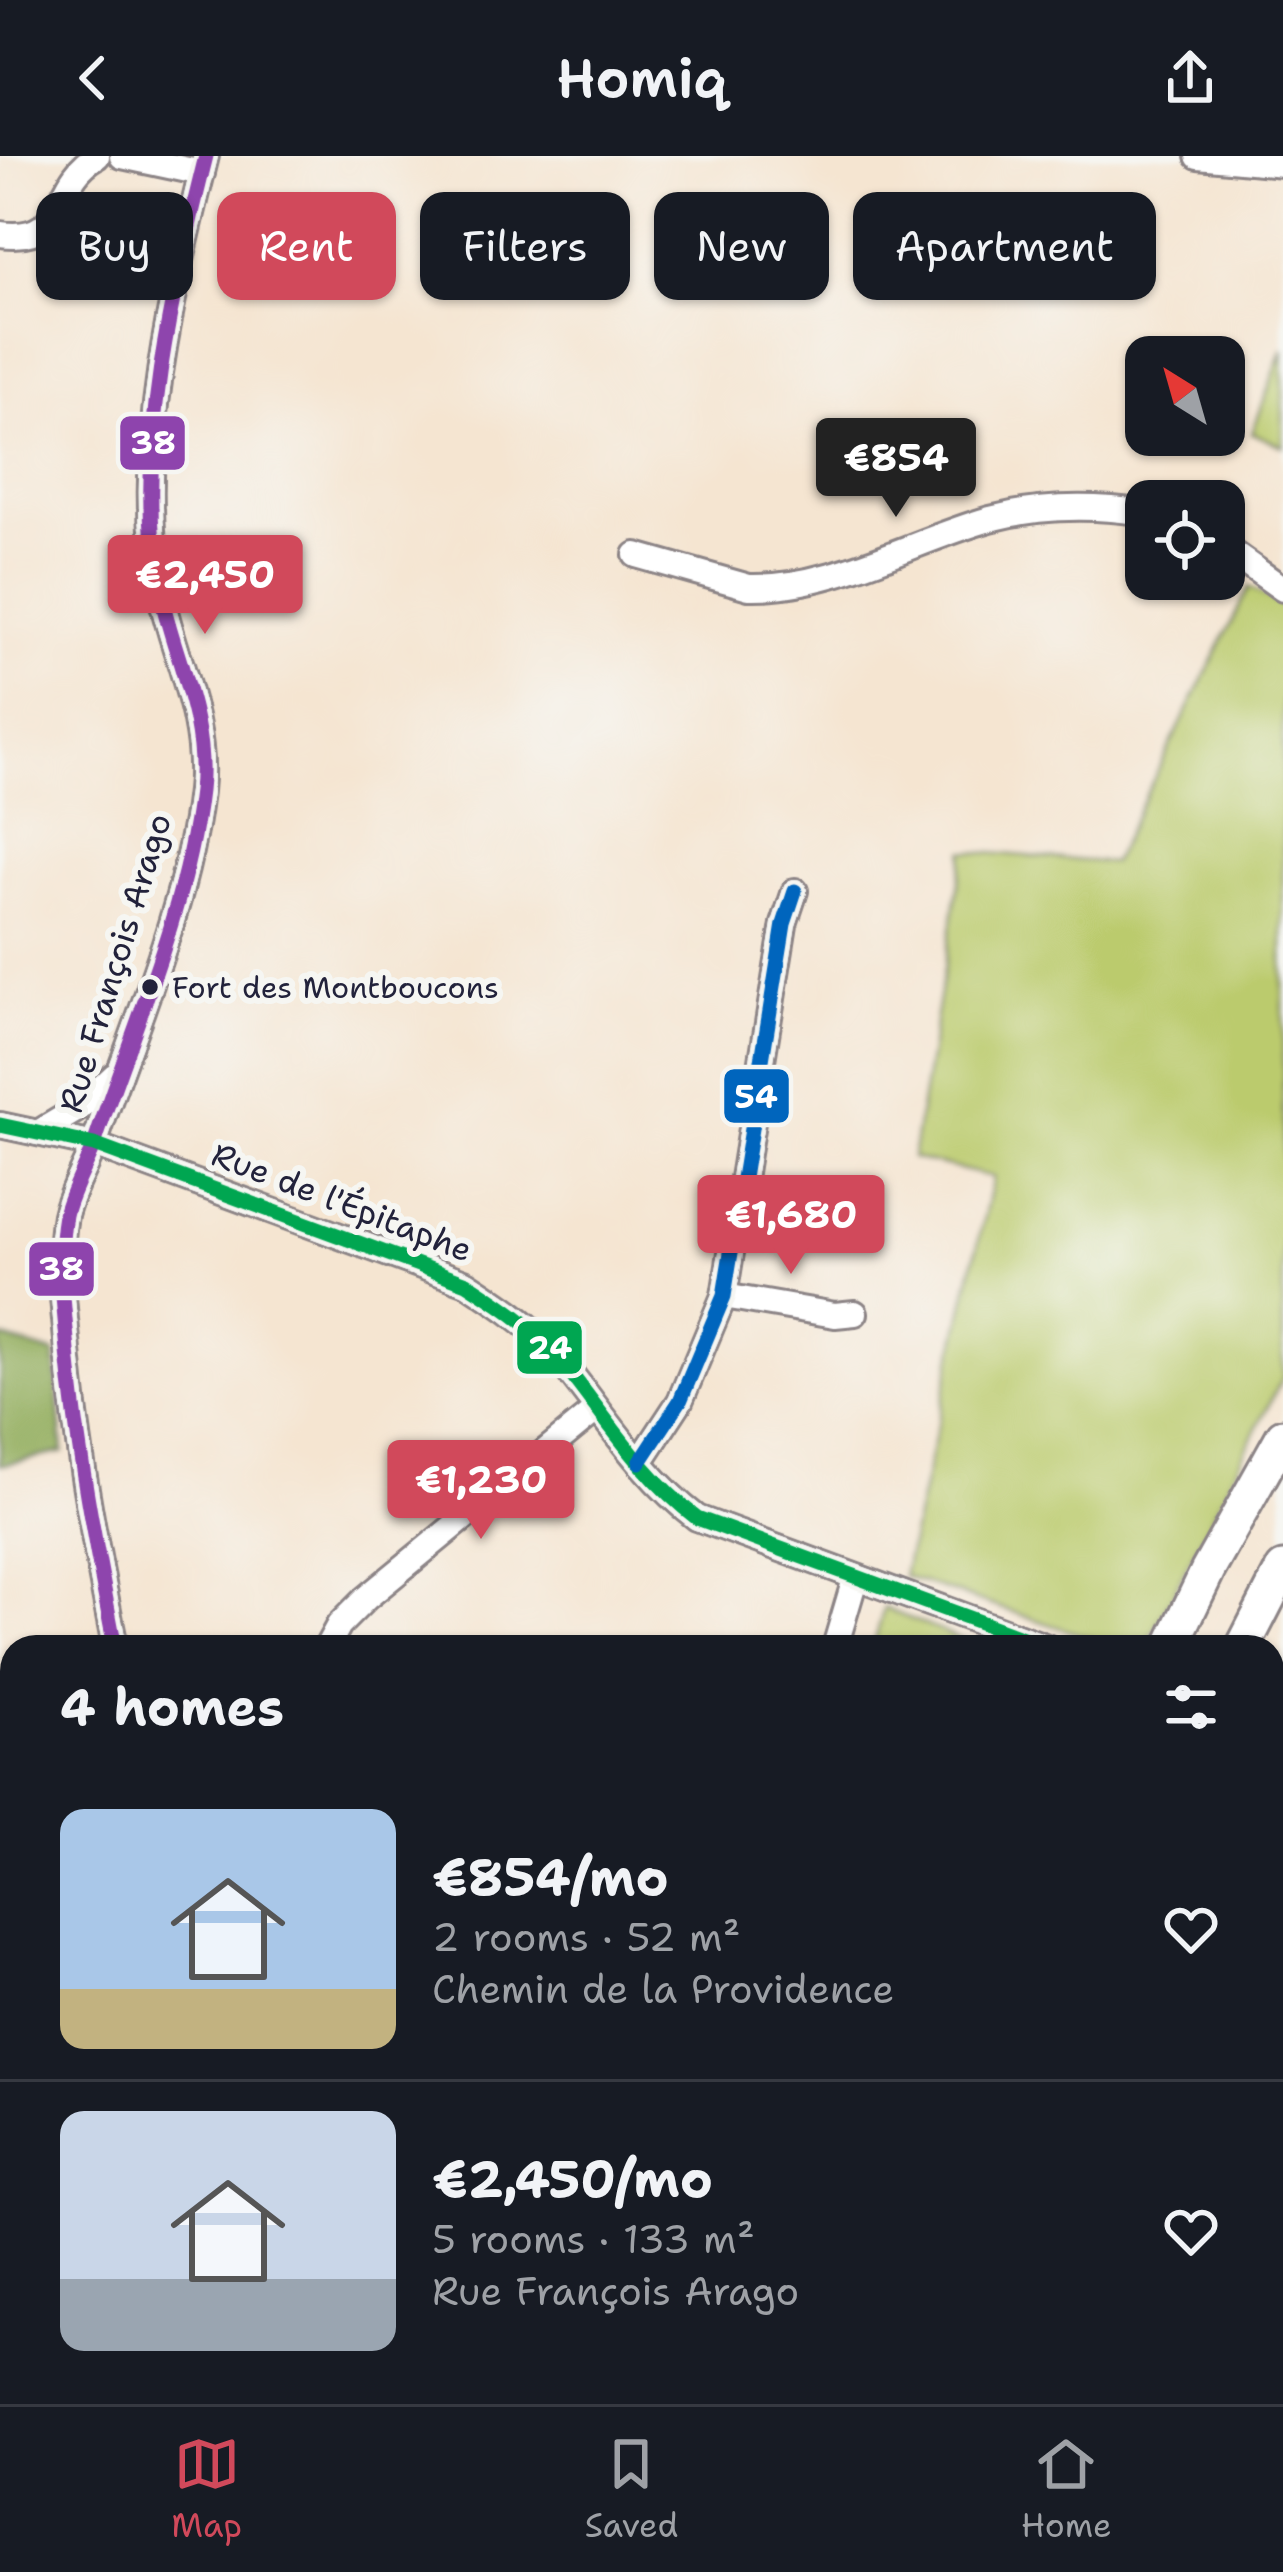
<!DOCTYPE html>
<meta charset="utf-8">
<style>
:root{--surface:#171b24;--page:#20242c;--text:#f1f3f6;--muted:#9ea1a6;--line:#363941;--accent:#d1495b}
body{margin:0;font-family:"Shantell Sans",sans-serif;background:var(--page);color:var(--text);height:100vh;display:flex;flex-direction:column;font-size:45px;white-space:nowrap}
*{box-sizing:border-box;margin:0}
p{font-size:39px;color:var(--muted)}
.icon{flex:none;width:66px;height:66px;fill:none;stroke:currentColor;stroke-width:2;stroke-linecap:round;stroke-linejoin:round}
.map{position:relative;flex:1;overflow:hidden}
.side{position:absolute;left:0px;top:1479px;width:1284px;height:771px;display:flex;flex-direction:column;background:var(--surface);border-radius:36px 36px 0 0;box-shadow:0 3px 9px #0004}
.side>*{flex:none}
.hud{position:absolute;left:36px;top:36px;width:1212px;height:108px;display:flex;gap:24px}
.needle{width:78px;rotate:323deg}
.controls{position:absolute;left:1125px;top:180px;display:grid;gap:24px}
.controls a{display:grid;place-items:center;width:120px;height:120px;border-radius:24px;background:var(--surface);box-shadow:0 3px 9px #0004;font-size:60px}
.price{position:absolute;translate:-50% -102px;padding:0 27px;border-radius:12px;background:var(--accent);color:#fff;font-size:39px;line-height:78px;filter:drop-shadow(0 3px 6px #0008)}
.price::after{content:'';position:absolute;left:50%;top:72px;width:36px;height:27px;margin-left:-18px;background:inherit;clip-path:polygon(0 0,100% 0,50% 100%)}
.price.current{background:#222;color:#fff}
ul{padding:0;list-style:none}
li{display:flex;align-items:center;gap:36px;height:300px;padding:0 60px}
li+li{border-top:3px solid var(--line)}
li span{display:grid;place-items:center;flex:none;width:336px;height:240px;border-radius:24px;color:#555}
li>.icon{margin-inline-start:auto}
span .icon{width:144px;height:144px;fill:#fffc;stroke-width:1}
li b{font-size:51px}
h2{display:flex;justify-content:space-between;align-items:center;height:144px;padding:0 60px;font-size:51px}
.tag{padding:0 42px;border-radius:24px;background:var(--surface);box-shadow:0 3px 9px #0004;font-size:42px;line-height:108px}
.tag.current{background:var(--accent);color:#fff}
header{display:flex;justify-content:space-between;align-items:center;height:156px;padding:0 60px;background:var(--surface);font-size:54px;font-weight:600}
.tabs{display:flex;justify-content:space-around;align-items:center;height:168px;border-top:3px solid var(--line);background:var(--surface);font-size:33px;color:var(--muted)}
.tabs a{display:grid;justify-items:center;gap:6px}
.tabs .current{color:var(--accent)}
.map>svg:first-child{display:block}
.green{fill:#bbcb6d;stroke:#6e7654;stroke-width:3}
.forest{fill:#94af60;stroke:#5b684e;stroke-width:3}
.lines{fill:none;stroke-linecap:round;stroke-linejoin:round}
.minor-casing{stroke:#8c8486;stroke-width:30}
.highway-casing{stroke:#8c8486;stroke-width:39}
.minor{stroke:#fff;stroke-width:24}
.highway{stroke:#fff;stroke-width:33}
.bus-1-casing{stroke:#f6f6f2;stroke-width:24}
.bus-2-casing{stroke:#f6f6f2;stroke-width:24}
.bus-3-casing{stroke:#f6f6f2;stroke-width:24}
.bus-1{stroke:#8e44ad;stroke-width:15}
.bus-2{stroke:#00a651;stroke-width:15}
.bus-3{stroke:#0065bd;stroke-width:15}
.bus-dot{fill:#22223b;stroke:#f6f6f2;stroke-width:4.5}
.labels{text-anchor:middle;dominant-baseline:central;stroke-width:12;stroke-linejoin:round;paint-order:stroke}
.bus-label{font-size:30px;fill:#22223b;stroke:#f6f6f2;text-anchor:start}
.street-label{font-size:33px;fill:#22223b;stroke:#f6f6f2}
.line-badge{stroke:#f6f6f2;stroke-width:4.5}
.badge-label{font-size:33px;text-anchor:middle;font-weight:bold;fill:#fff}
</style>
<header><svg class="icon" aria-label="back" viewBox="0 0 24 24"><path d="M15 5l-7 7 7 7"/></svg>Homiq<svg class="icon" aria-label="share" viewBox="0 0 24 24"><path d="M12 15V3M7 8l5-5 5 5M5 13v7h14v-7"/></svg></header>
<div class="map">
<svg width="1283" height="2248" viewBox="0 0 1283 2248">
<rect width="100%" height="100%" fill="#f6f6f2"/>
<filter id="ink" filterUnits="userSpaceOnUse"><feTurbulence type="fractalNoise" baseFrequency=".00833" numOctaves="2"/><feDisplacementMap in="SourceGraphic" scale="24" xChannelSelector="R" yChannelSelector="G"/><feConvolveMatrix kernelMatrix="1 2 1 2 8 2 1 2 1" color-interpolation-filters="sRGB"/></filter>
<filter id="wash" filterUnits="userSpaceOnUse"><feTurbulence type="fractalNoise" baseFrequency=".004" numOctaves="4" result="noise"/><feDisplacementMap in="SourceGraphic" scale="48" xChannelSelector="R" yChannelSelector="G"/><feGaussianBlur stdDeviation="2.7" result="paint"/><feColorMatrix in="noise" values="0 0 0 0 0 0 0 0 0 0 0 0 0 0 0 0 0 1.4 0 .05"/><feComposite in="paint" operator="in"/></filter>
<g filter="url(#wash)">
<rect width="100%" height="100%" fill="#f5e5d1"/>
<g class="green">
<polygon points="1283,193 1283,290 1252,277"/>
<polygon points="1249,431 1283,451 1283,1221 1146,1491 1119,1491 903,1420 993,1021 912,1002 964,695 1112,707"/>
<polygon points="884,1452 979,1491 873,1491"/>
<polygon points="1272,1572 1283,1575 1283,2187 1270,2248 1095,2248 1097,2238 1272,2238"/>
<polygon points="700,2238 981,2238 979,2248 698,2248"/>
</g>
<g class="forest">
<polygon points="0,1181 55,1198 63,1296 0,1309"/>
<polygon points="12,2034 12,2238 101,2238 100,2248 0,2248 0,2035"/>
</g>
</g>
<g filter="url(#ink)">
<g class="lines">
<defs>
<g id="minor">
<polyline points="122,0 202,17"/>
<polyline points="1198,0 1283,8"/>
<path d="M0,78C70,88 50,26 97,0"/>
<polyline points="1224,391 1283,433"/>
<path d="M636,399L749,431C832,433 912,385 990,363C1042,349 1093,349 1146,357"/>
<path d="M0,969L94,989L467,1127C496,1146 526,1165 549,1191C598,1248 636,1316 697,1362L1047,1491"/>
<polyline points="41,975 81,951 114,920"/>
<polyline points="724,1140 835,1159 855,1157"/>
<polyline points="640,1306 680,1245 724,1140 784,768 795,735"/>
<path d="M115,1491C96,1392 77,1295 68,1195C64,1149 57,1104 65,1059C71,1033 87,1008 96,983C133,872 187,752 200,635C208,562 173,500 159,431C133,295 173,133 206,0"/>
<polyline points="327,1491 339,1469 366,1442 597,1253"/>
<polyline points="835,1491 855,1423"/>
<polyline points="1272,1548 1283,1551"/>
<polyline points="432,2238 436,2248"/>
<polyline points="553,2238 557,2248"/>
<polyline points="579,2248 583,2238"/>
</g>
<g id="highway">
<polyline points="1171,1491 1208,1414 1283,1280"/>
<polyline points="1243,1491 1283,1413"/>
<polyline points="1000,2248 1001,2238"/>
<polyline points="1064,2248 1065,2238"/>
</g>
</defs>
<use href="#minor" class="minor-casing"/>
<use href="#highway" class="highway-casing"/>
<use href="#minor" class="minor"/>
<use href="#highway" class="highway"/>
<defs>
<path id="bus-1" d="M115,1491C96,1392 77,1295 68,1195C64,1149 57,1104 65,1059C71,1033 87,1008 96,983C133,872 187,752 200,635C208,562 173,500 159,431C133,295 173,133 206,0"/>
<path id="bus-2" d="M0,969L94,989L467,1127C496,1146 526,1165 549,1191C598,1248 636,1316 697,1362L1047,1491"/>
<polyline id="bus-3" points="640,1306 680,1245 724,1140 784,768 795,735"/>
</defs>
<use href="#bus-1" class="bus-1-casing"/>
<use href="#bus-2" class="bus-2-casing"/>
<use href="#bus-3" class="bus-3-casing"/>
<use href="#bus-1" class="bus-1"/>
<use href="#bus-2" class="bus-2"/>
<use href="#bus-3" class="bus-3"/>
</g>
</g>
<circle class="bus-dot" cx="150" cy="831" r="10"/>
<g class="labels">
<g class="bus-label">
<text x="172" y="831">Fort des Montboucons</text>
</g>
<g class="street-label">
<text transform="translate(115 807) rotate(-73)">Rue François Arago</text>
<text transform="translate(342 1046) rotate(21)">Rue de l'Épitaphe</text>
</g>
</g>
<g class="line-badge">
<rect x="118" y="258" width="69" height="58" rx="12" fill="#8e44ad"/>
<rect x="722" y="911" width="69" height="58" rx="12" fill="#0065bd"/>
<rect x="27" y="1084" width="69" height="58" rx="12" fill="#8e44ad"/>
<rect x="515" y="1163" width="69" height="57" rx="12" fill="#00a651"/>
</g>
<g class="badge-label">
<text x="153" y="298">38</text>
<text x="756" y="952">54</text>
<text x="61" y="1124">38</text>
<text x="550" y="1203">24</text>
</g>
</svg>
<div class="controls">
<a><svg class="needle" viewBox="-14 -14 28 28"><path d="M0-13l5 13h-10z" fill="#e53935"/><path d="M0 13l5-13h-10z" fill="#9ea1a6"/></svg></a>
<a><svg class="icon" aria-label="locate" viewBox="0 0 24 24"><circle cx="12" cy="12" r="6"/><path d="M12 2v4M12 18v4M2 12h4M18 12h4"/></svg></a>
</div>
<b class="price current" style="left:896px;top:364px">€854</b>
<b class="price" style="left:205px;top:481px">€2,450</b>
<b class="price" style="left:791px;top:1121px">€1,680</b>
<b class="price" style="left:481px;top:1386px">€1,230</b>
<div class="hud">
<a class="tag">Buy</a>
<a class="tag current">Rent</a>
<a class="tag">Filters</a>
<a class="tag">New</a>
<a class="tag">Apartment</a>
</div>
<section class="side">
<h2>4 homes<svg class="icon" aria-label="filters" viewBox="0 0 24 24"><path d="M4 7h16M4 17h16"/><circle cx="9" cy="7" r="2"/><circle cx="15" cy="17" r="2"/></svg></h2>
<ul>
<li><span style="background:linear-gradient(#a9c7e8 75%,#c2b280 0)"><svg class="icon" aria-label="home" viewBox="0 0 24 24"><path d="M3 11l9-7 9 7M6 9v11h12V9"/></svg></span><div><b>€854/mo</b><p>2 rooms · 52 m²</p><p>Chemin de la Providence</p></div><svg class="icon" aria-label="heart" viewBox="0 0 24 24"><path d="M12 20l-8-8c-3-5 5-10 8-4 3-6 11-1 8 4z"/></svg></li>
<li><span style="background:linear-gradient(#c9d6e8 70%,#9aa5b1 0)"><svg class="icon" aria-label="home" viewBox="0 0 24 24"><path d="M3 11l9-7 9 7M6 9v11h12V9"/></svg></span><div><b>€2,450/mo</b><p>5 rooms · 133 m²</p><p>Rue François Arago</p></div><svg class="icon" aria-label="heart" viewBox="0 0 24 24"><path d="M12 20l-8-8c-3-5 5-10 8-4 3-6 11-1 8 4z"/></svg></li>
</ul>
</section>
</div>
<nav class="tabs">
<a class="current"><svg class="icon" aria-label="map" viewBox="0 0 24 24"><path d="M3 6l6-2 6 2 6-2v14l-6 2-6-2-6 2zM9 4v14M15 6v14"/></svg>Map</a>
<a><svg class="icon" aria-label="saved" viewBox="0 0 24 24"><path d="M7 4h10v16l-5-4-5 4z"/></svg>Saved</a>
<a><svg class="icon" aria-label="home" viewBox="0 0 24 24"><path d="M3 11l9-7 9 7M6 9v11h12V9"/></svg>Home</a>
</nav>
